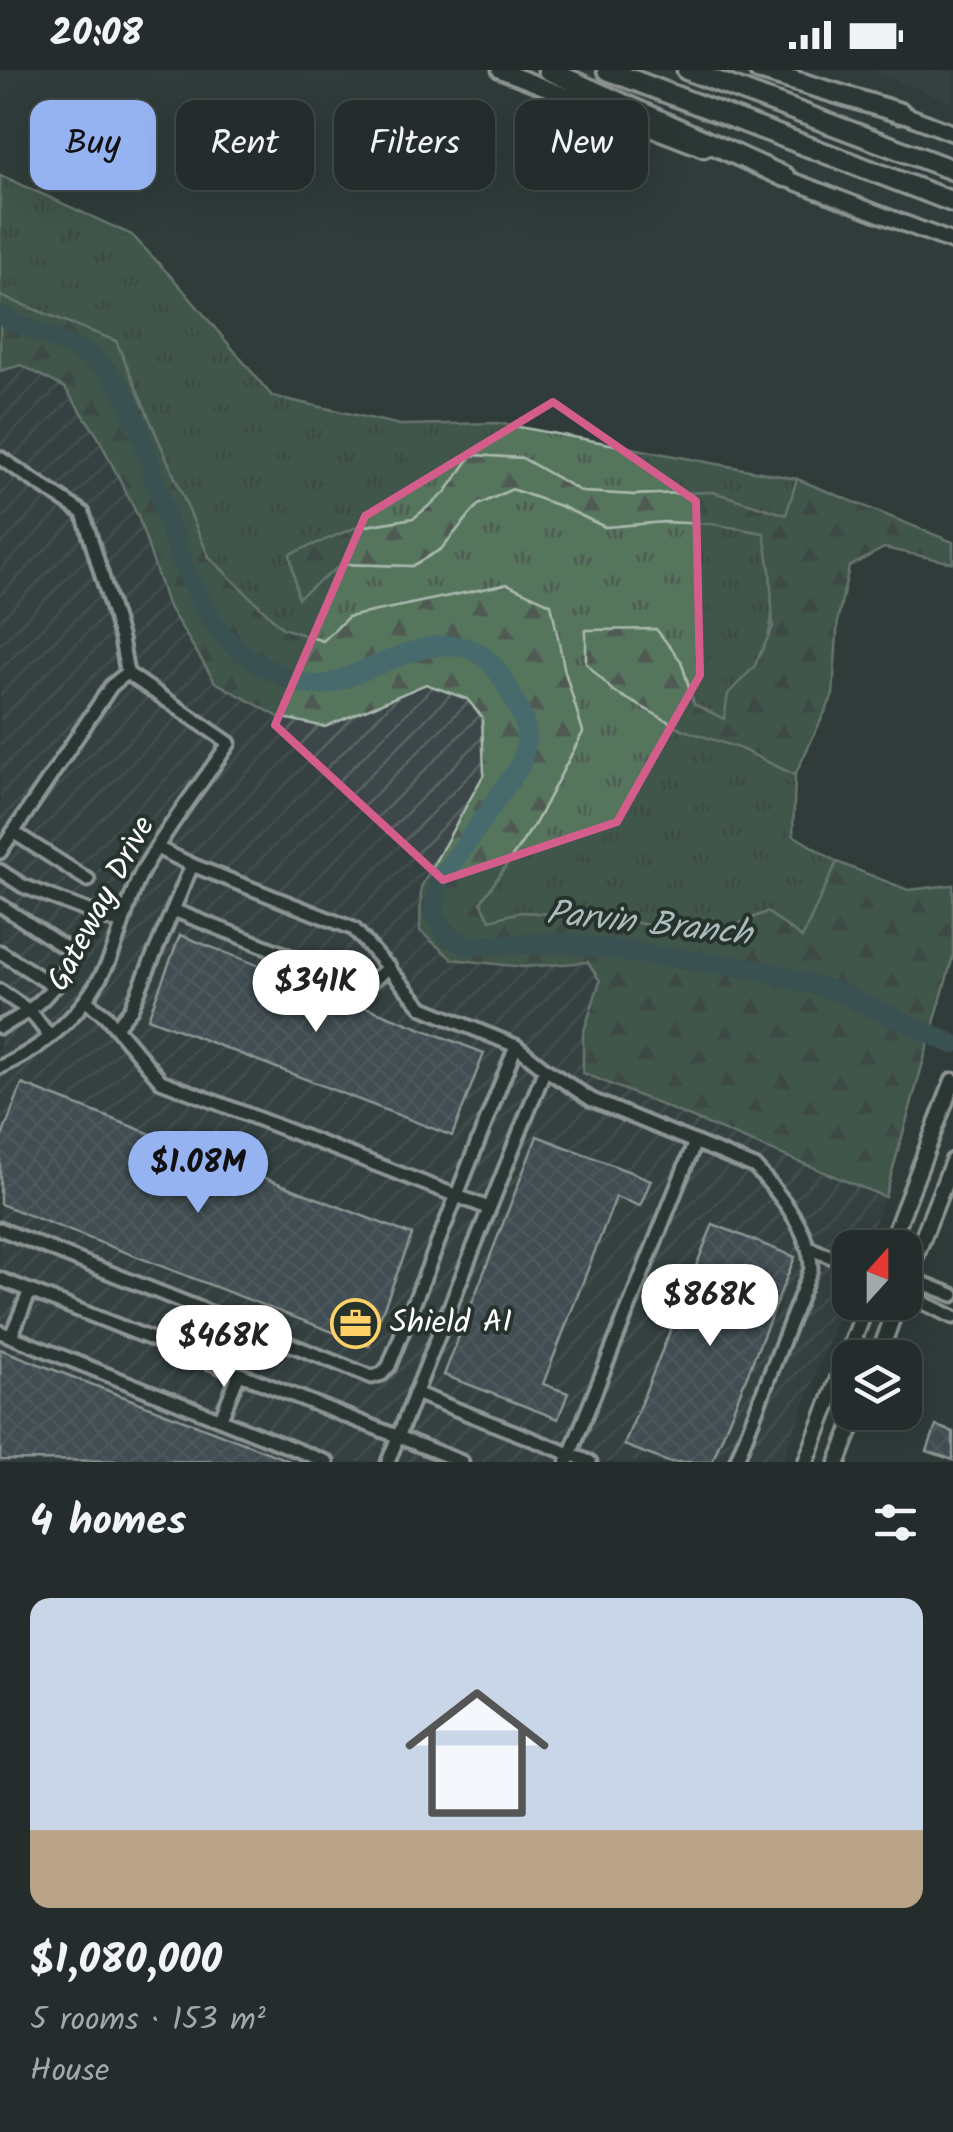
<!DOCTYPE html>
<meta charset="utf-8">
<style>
:root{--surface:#242d2c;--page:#303938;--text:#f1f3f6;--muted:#a3a8a9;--line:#414948;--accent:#95b2f1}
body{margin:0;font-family:Kalam,sans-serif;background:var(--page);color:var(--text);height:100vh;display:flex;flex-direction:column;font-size:38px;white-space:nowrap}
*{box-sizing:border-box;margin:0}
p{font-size:32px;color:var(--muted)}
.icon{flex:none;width:55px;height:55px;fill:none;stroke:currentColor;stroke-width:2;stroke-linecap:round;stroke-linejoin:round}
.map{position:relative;height:1392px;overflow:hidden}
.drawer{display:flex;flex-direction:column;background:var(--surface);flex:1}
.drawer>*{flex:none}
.top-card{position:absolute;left:30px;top:30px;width:895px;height:90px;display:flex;gap:20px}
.needle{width:65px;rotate:21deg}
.fabs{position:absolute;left:832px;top:1160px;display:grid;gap:20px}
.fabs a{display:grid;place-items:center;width:90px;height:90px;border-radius:20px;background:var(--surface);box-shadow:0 10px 40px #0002,0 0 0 2px var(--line);font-size:50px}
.price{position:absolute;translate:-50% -85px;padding:0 22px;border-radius:35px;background:#fff;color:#222;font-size:32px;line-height:65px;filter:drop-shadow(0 2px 5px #0008)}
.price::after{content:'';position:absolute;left:50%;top:60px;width:30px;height:22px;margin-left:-15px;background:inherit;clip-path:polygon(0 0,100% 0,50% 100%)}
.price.current{background:var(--accent);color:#111}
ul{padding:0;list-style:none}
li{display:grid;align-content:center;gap:20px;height:530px;padding:0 30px}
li+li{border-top:2px solid var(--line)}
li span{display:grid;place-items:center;height:310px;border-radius:20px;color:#555}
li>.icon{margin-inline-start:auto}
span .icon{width:180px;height:180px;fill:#fffc;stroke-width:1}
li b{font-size:42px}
h2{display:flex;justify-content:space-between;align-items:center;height:120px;padding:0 30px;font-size:42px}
.tag{padding:0 35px;border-radius:20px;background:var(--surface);box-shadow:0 10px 40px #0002,0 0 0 2px var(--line);font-size:35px;line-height:90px}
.tag.current{background:var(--accent);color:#111}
.status{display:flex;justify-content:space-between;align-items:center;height:70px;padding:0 50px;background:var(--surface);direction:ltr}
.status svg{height:28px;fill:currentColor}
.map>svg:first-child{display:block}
.built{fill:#3c474a}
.industrial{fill:url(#industrial-furrows)}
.grass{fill:url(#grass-tufts);stroke:#aabaae;stroke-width:2.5}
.forest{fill:url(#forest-firs);stroke:#aabaae;stroke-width:2.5}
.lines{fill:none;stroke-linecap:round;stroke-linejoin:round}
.river{stroke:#476a6d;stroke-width:20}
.building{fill:url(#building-cross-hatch);stroke:#fff;stroke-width:2.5}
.minor-casing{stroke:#fff;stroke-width:19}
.major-casing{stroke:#fff;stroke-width:21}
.highway-casing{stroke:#fff;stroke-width:25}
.minor{stroke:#26332d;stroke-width:11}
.major{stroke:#26332d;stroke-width:14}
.highway{stroke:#26332d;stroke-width:18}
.marked{fill:none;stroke:#d45d8c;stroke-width:8;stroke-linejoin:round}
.labels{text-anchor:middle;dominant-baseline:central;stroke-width:8;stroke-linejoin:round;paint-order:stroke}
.street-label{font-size:32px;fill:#fff;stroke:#26332d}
.poi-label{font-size:32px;fill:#fff;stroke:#26332d;text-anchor:start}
.water-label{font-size:35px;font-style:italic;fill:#acbcbd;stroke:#26332d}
</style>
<div class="status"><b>20:08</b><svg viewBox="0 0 49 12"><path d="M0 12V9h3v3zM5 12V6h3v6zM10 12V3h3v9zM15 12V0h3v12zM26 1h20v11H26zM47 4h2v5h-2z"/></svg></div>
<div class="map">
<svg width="953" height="1392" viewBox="0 0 953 1392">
<defs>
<pattern id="industrial-furrows" width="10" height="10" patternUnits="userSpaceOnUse" patternTransform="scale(2.5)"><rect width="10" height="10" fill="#3c474a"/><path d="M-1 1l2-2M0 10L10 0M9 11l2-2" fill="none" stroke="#596365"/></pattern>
<pattern id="grass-tufts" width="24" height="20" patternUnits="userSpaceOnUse" patternTransform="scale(2.5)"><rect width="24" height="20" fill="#54745d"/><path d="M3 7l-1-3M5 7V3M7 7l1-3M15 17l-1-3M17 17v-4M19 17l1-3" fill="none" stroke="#4f5a52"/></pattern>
<pattern id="forest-firs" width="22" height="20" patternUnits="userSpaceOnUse" patternTransform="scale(2.5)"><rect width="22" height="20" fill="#54745d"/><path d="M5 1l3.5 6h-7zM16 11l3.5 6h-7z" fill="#4f5a52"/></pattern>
<pattern id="building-cross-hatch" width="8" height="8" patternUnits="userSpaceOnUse" patternTransform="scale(2.5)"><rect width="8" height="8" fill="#57626f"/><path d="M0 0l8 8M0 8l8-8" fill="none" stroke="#707a85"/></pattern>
</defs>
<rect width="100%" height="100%" fill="#303c3a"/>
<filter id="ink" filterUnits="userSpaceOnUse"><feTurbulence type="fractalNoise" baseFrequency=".01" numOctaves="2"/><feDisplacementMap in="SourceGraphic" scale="20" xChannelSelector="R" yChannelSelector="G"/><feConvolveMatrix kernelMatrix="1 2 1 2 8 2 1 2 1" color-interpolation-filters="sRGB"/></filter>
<g filter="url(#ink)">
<polygon class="built" points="870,0 953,0 953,33"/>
<polygon class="industrial" points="21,295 65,318 97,365 138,446 325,657 426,614 467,629 482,647 484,704 462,746 524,897 588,892 600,911 583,964 584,1003 885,1127 865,1177 850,1178 850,1216 782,1392 0,1392 0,301"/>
<path class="grass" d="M0,105L132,165L179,215L272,326L400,355L498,353L797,409L787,445L713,422L633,425L582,422L522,388L472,385L445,423L414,448L355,458L291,485L298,527L342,494L412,496L441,479L478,435L512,419L563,437L605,457L663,452L714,454L764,463C772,510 782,553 755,596C738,622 731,613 724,649L694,634L681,591L586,560L741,679L795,705L793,765L837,792L802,868L767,842L705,868L620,849L521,842L490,850L481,832L536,752L583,662L565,602L323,572L282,558L209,487L116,271L0,226Z"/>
<g class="forest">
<polygon points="0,226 116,271 209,487 282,558 323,571 348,547 507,514 551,534 565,602 583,662 536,752 481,832 490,850 521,842 620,849 705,868 767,842 802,868 837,792 908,820 953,815 953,886 885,1127 583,1003 583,964 600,911 588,892 524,897 452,889 420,861 421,817 484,704 482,647 467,629 426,614 325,657 279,647 215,612 167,534 138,446 97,365 65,318 21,295 0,301"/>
<polygon points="472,385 522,388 582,422 633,425 713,422 786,445 797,409 953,472 953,493 884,478 849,497 838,548 833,625 795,705 741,679 684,660 613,621 586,593 586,560 656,559 681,591 694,634 724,649 728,624 754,597 773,557 770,500 764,463 714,454 663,452 605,457 563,437 512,419 478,435 441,479 412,496 342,494 298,528 290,484 355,458 414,448 445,423"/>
</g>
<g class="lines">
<path class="river" d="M0,245C36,264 77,272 107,301C127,320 135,350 144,375C167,443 190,557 257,593C277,604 298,616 321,615C330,615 341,609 350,606C407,584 471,544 508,618C524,649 533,662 520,696L438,813L434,845L448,867L469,875L567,873L766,901L840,923L953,974"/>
</g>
<g class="building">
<polygon points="180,865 484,983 452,1066 148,948"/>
<polygon points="22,1014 412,1165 369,1276 0,1134 0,1072"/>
<polygon points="537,1066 651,1110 640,1136 616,1127 543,1314 568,1323 558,1349 444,1305"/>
<polygon points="713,1154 795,1187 712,1392 668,1392 624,1375"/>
<polygon points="0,1279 290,1391 290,1392 0,1390"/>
<polygon points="936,1356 953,1362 953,1390 927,1381"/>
</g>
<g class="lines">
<defs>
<g id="minor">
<path d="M0,388L83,443L121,569L127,603L229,673C201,715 168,755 143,800C127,829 122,863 108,893C85,940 48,976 0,997"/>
<polyline points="13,762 88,810"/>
<polyline points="157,778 192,795 354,859 423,938 516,976 545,999 388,1392"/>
<polyline points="0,782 111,616 127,603"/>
<polyline points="0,801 23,816 122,854"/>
<path d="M0,835L73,883C58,919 35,941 0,957"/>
<polyline points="173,840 360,914 370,913 389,897"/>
<polyline points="0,882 55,917"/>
<polyline points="0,921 31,942 50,967"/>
<polyline points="86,931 105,945 161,1011 488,1138"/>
<polyline points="116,957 131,939 192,795"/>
<path d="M545,999L592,1030L755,1097C780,1124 811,1162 811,1199L736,1392"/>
<polyline points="0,1159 372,1307 382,1304 389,1296 516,976"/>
<polyline points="811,1179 850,1194"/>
<polyline points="905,1206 953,1225"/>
<polyline points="0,1209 462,1392"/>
<polyline points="905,1224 953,1247"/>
<polyline points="0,1262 327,1392"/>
<polyline points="11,1266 30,1221"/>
<polyline points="415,1323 590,1392"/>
<polyline points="221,1348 239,1304"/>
<polyline points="567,1392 695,1072"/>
</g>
<g id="major">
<polyline points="500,0 704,79"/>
<polyline points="893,40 953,63"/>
<polyline points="777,105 953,172"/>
<polyline points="889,1178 953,1011"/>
<polyline points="905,1213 953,1091"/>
<polyline points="878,1288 898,1232"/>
<polyline points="806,1392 868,1232"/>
<polyline points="838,1392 857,1342"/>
</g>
<g id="highway">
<polyline points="548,0 785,107"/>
<polyline points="607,0 953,132"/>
<polyline points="687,0 953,100"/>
<polyline points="759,0 901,43"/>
</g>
</defs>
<use href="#minor" class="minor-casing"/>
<use href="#major" class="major-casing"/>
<use href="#highway" class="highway-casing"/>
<use href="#minor" class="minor"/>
<use href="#major" class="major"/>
<use href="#highway" class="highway"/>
</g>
</g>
<path d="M0 0H953V1392H0ZM553,332L696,431L700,605L617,752L443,810L275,655L365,446Z" fill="#303c3a" fill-opacity=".55" fill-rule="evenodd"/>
<path class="marked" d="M553,332L696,431L700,605L617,752L443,810L275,655L365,446Z"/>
<defs>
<symbol id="office-ring" viewBox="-11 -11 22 22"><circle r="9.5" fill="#26332d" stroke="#ffd166" stroke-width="1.5"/><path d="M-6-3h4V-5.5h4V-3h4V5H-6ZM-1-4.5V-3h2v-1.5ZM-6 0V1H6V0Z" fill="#ffd166"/></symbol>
</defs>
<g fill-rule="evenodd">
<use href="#office-ring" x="328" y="1226" width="55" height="55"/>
</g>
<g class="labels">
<g class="street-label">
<text transform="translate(102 834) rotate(-62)">Gateway Drive</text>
</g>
<g class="poi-label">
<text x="390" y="1253">Shield AI</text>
</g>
<g class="water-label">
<text transform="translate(649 855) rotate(6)">Parvin Branch</text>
</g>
</g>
</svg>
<div class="fabs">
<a><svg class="needle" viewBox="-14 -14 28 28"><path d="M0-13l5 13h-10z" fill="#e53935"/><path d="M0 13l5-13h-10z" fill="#a3a8a9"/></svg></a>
<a><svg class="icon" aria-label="layers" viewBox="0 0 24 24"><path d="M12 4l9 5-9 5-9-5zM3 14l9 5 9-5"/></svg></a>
</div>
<b class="price" style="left:316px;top:965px">$341K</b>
<b class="price current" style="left:198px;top:1146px">$1.08M</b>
<b class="price" style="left:710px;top:1279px">$868K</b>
<b class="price" style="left:224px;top:1320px">$468K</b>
<div class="top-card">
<a class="tag current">Buy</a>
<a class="tag">Rent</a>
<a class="tag">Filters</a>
<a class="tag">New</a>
</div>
</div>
<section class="drawer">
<h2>4 homes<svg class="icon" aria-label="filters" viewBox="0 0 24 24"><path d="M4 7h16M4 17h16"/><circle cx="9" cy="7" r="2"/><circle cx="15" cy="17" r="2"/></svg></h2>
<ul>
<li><span style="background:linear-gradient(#c9d6e8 75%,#b9a48a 0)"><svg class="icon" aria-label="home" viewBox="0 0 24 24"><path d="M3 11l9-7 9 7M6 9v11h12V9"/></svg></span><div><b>$1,080,000</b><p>5 rooms · 153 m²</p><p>House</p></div></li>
</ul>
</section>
